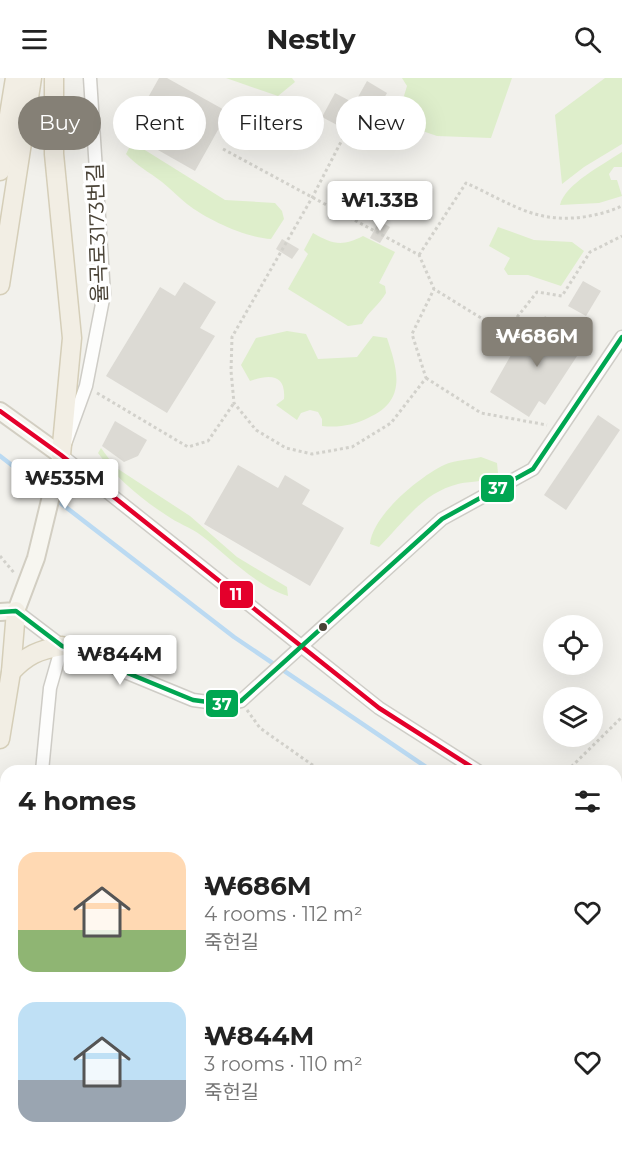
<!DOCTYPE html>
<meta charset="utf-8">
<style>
:root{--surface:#fff;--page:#f2f2f2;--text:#222;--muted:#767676;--accent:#858076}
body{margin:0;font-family:Montserrat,"Noto Sans KR",sans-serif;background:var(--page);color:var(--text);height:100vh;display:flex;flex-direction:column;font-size:22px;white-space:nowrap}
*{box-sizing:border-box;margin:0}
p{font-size:20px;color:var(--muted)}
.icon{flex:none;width:33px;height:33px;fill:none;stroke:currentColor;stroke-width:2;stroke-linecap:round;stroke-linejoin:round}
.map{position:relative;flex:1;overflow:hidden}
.drawer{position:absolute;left:0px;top:687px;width:622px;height:384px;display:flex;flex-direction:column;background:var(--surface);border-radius:18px 18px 0 0;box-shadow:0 6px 24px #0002}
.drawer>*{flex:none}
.hud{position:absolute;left:18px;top:18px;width:586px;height:54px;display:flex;gap:12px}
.tools{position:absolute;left:543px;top:537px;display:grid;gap:12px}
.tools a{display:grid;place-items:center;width:60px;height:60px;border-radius:50%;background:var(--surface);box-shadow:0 6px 24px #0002;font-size:30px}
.price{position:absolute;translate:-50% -51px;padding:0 14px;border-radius:6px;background:#fff;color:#222;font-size:20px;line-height:39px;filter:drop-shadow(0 2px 3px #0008)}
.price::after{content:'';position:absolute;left:50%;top:36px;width:18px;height:14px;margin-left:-9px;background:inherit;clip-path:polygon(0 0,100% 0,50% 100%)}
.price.selected{background:var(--accent);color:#fff}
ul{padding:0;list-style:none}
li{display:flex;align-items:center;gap:18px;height:150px;padding:0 18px}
li span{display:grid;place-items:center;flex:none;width:168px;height:120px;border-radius:18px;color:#555}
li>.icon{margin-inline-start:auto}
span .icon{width:72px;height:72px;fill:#fffc;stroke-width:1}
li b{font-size:26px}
h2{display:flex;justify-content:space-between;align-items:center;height:72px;padding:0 18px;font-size:26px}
.chip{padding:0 21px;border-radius:27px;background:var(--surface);box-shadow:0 6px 24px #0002;font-size:21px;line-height:54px}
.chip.selected{background:var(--accent);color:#fff}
header{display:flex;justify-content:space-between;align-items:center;height:78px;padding:0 18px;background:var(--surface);font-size:27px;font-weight:700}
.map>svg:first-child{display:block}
.green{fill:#deeecb}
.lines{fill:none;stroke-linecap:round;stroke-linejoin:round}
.stream{stroke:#bbdaf2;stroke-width:4.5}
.building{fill:#dcdad4}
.street-casing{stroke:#ceccc6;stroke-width:15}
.secondary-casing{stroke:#d2cec2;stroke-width:20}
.primary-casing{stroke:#d5ceb8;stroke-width:21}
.path{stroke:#d2d1cb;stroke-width:3;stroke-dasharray:3 3;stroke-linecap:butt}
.street{stroke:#fdfdfc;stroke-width:12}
.secondary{stroke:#f7f6f0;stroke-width:16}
.primary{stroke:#f2eee4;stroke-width:18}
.bus-1-casing{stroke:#fff;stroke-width:9}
.bus-2-casing{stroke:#fff;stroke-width:9}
.bus-1{stroke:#e4002b;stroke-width:4.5}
.bus-2{stroke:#00a651;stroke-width:4.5}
.bus-dot{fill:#4a4337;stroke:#fff;stroke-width:2}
.labels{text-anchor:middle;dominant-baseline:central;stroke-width:6;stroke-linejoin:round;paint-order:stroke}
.street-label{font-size:21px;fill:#4a4337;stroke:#fff}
.line-badge{stroke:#fff;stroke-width:2}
.badge-label{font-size:16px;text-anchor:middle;font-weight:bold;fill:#fff}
</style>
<header><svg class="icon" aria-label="menu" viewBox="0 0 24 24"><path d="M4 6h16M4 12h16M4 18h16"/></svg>Nestly<svg class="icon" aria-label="search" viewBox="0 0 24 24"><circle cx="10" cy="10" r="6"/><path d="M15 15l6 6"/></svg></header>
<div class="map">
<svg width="622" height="1071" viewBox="0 0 622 1071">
<rect width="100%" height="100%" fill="#f2f1ec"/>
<g class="green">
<polygon points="226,0 292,0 295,4 278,18"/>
<polygon points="402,0 512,0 491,60 437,58 396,44 407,8"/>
<polygon points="605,0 622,0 622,66 584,89 562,106 555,37"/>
<path d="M132,64L225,122L275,125L282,133L284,141L271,161C246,160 206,141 187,126C178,119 171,111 162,104C149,94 137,88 126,76Z"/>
<path d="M622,74V89H614L609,96L611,102H617L622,118L599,125L560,127C565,106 604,86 622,74Z"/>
<polygon points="498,149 534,162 572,164 584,173 561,208 528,197 508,197 504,191 510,180 489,168"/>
<path d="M313,155C332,166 342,169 363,158L395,174L379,205L385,208L386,215C379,227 368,234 362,246L348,248L288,211L308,176L304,172Z"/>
<path d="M287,253L306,256L318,281L357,279L373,258L387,260C398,293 407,323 368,340C354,347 338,350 322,348V341L318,334L310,332L301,335L297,342L276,327L284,321C286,296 270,296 250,303L241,287L256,260Z"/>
<path d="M101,370L115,389L190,438L237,479L287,509L288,518C256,508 228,478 202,458C190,449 177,445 166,437C141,421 115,399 98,375Z"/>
<path d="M481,379L497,385L498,395C480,406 476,402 458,406C422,415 403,445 379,469L370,466C372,438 419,399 444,387C455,382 469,382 481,379Z"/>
</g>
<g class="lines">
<g class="stream">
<polyline points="0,378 48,415"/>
<polyline points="54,420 234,559 432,693"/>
<polyline points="616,826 622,830"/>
</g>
</g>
<g class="building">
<polygon points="159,0 167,0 228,34 195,93 128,55"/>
<polygon points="367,3 387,15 378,31 358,19"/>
<polygon points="335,15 350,23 337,47 322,39"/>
<polygon points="379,143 390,149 380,165 370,160"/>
<polygon points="282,161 299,171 292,181 276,171"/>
<polygon points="583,203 601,213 586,238 568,228"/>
<polygon points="184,204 216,224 200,250 215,258 167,335 106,298 160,209 175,218"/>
<polygon points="545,238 581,261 574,272 579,275 545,327 539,323 529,339 490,314 515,270 526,277 539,257 534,254"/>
<polygon points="598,337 620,352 566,432 544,417"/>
<polygon points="115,343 147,362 138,378 124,384 102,368"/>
<polygon points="238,387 278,410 285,397 310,412 302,426 344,450 310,508 204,446"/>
</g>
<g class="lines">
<defs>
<g id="street">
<polyline points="90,0 104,216 86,308 61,377 379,630 478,693"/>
<polyline points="16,533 62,568 193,622 223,626 241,623 442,441 533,391 622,259"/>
<polyline points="42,693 50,610 62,568"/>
<polyline points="616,771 622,775"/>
<polyline points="420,1071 426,1065"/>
</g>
<polyline id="secondary" points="0,333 61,377 36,480 16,533 0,534"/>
<g id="primary">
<polyline points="54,0 54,76 72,260 61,377"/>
<polyline points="0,93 15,0"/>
<polyline points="0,207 32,0"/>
<path d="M11,594C27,577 38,572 62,568"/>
<polyline points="0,661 11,594 16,533"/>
</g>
</defs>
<use href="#street" class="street-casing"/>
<use href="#secondary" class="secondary-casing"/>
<use href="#primary" class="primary-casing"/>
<g class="path">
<polyline points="360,27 313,118 232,259 231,293 234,325 256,352 286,370 312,376 352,369 391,345 426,300 412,256 434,211"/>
<polyline points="223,71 419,177 434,211 486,243 514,243 537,214 562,218 590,174 622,158"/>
<path d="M419,177L466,105C489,115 514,131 539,137C565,144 598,139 622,128"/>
<polyline points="426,300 481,335 547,347"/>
<polyline points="97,315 188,369 208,363 234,325"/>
<polyline points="0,478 15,496"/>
<polyline points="247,632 260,650 321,693"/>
<polyline points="567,693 622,639"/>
<polyline points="616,797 622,789"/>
<polyline points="616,894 622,898"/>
<polyline points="460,1065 468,1071"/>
</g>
<use href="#street" class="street"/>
<use href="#secondary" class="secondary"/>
<use href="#primary" class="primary"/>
<defs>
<polyline id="bus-1" points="0,333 61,377 379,630 478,693"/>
<polyline id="bus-2" points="0,534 16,533 62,568 193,622 223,626 241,623 442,441 533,391 622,259"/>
</defs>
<use href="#bus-1" class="bus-1-casing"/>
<use href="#bus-2" class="bus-2-casing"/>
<use href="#bus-1" class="bus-1"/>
<use href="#bus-2" class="bus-2"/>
</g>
<circle class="bus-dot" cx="323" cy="549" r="5"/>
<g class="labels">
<g class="street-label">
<text transform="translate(97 155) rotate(-92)">율곡로3173번길</text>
</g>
</g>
<g class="line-badge">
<rect x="480" y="396" width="35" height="29" rx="6" fill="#00a651"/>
<rect x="219" y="502" width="35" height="29" rx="6" fill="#e4002b"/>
<rect x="205" y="611" width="34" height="29" rx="6" fill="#00a651"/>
</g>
<g class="badge-label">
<text x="498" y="416">37</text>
<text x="236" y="522">11</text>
<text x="222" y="632">37</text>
</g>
</svg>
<div class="tools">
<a><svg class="icon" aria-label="locate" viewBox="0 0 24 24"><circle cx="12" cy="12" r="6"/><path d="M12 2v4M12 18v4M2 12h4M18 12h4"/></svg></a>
<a><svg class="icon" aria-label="layers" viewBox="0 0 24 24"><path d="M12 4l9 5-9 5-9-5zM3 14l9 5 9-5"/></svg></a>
</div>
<b class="price" style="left:380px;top:154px">₩1.33B</b>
<b class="price selected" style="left:537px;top:290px">₩686M</b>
<b class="price" style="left:65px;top:432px">₩535M</b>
<b class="price" style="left:120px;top:608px">₩844M</b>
<div class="hud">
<a class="chip selected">Buy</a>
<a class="chip">Rent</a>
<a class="chip">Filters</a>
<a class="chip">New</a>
</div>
<section class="drawer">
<h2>4 homes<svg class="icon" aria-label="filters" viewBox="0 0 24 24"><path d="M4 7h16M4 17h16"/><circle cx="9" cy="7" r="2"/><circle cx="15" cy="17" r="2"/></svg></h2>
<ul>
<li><span style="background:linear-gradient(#ffd9b3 65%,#8fb573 0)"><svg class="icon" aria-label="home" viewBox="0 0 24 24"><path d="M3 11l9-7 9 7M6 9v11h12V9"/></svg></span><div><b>₩686M</b><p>4 rooms · 112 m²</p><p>죽헌길</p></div><svg class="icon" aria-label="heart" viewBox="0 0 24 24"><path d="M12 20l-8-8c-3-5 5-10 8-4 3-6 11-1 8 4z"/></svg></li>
<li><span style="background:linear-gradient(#bfe0f5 65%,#9aa5b1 0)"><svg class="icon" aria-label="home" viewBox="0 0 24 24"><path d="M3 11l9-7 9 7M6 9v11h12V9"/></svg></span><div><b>₩844M</b><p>3 rooms · 110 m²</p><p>죽헌길</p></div><svg class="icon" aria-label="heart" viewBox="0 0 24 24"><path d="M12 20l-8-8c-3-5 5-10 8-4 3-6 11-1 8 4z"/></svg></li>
</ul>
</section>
</div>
